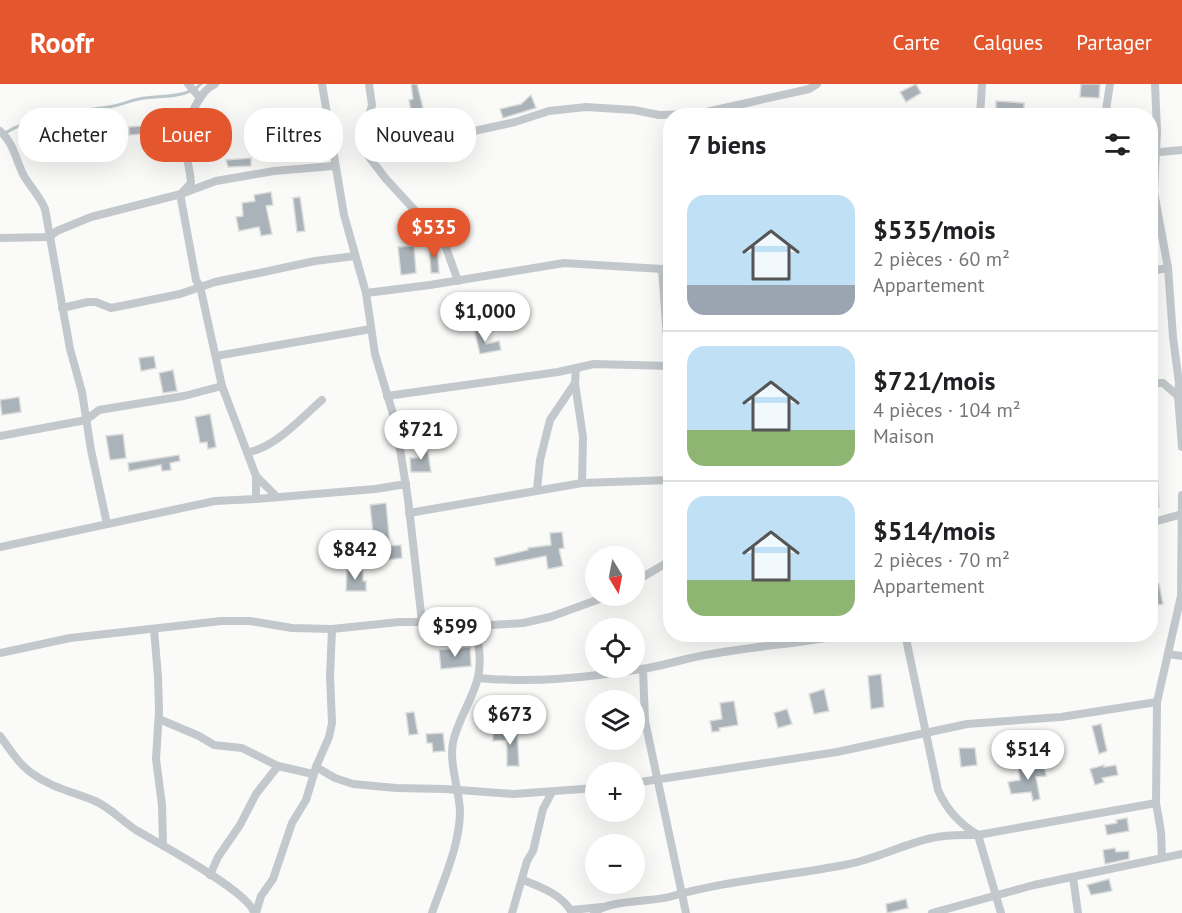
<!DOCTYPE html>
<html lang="fr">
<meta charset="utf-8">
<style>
:root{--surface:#fff;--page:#f6f6f6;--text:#202124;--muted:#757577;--line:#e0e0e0;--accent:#e4572e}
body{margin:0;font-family:"PT Sans",sans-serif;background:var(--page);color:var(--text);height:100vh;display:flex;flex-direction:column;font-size:22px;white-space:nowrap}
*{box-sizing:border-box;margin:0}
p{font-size:20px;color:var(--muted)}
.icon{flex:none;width:33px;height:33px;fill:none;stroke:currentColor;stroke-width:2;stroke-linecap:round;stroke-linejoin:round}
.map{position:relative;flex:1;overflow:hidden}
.panel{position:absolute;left:663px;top:24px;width:495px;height:534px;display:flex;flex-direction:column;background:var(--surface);border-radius:24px;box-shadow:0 6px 24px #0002}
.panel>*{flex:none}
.guide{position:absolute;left:18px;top:24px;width:555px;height:54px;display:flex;gap:12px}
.needle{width:39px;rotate:170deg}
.fabs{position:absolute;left:585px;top:462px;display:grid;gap:12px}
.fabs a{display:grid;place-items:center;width:60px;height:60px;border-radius:50%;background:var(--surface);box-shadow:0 6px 24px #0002;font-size:30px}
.price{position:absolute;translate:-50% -51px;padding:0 14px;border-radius:21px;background:#fff;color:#222;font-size:20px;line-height:39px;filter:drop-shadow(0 2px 3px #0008)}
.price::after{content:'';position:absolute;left:50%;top:36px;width:18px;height:14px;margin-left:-9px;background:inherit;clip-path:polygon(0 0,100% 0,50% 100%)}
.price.selected{background:var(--accent);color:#fff}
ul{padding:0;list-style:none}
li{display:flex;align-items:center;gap:18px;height:150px;padding:0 24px}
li+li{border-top:2px solid var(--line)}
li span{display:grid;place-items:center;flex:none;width:168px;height:120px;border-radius:18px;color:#555}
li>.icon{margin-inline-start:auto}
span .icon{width:72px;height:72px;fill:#fffc;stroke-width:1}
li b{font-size:26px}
h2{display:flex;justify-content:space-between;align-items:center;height:72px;padding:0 24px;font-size:26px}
.chip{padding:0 21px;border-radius:24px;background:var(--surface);box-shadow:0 6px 24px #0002;font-size:21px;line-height:54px}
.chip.selected{background:var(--accent);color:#fff}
header{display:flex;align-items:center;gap:36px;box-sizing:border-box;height:84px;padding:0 30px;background:var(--accent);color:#fff}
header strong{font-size:28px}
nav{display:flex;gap:33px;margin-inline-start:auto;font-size:21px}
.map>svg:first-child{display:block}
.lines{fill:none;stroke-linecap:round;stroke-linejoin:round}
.stream{stroke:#bbc7cb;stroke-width:3}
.building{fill:#aab3b9;stroke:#dcdcda;stroke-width:1.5}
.minor{stroke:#c3c8cc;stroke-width:8}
</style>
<header>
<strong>Roofr</strong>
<nav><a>Carte</a><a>Calques</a><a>Partager</a></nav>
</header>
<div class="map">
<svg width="1182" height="829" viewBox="0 0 1182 829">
<rect width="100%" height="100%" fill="#fafaf8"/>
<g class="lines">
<path class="stream" d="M5,49C39,29 69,29 108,23C118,22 129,17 139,15C159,11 186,15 201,0"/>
</g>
<g class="building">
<polygon points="411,0 417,0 423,24 411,27 409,16 413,15"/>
<polygon points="916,0 921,9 906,18 900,8"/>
<polygon points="1081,0 1100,0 1099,14 1080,13"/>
<polygon points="531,11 536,24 503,34 500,25 521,20"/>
<polygon points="996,17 1024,19 1024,30 996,28"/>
<polygon points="157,41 157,49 129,51 129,43"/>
<polygon points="251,74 251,82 228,83 226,76"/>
<polygon points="271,108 273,121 266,122 272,150 261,152 259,143 239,147 236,133 243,132 242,119 255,117 254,111"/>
<polygon points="300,113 305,147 297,148 293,114"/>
<polygon points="429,161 437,161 439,189 431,189"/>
<polygon points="414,162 416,189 401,191 398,163"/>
<polygon points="483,243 486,260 499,257 501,266 480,270 474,245"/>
<polygon points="154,272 156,284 141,287 139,274"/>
<polygon points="173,286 177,307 163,309 159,289"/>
<polygon points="19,313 21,328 2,331 0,316"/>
<polygon points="210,330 216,363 208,365 207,358 200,359 195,333"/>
<polygon points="123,350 126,374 110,376 106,352"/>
<polygon points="419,362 427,362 431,388 411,388 410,374 419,374"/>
<polygon points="179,371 180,377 170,379 171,386 162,387 161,381 129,387 128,379"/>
<polygon points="1150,390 1157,390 1159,423 1150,424"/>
<polygon points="386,419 390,462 401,461 402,474 380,477 377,449 373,449 370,421"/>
<polygon points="562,448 564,464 559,465 563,482 548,485 546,472 496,482 494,474 528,466 528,464 551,461 550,449"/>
<polygon points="347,486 363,487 363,497 366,497 366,507 346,507"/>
<polygon points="1150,499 1159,500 1163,520 1153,522"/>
<polygon points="470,563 471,582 441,585 439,566"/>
<polygon points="881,590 884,623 871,625 868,592"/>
<polygon points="824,605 829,627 814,630 809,610"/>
<polygon points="734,617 738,641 719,644 720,647 712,648 710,637 722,635 720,619"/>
<polygon points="787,625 792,640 778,644 774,629"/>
<polygon points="414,628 418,650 409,651 406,629"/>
<polygon points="1101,640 1107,667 1099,670 1092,642"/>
<polygon points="517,644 519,682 507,682 507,656 493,657 493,649 509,648 508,645"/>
<polygon points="443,649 445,667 433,668 432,659 427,659 426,650"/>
<polygon points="959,664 975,664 977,681 961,683"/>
<polygon points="1027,680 1028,683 1044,681 1046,692 1036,693 1040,715 1033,717 1031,708 1011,710 1008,698 1020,696 1018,682"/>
<polygon points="1104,681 1104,683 1116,681 1118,691 1102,694 1104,698 1095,701 1090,685"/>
<polygon points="1127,734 1129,747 1107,751 1105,741 1117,739 1116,736"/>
<polygon points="1115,764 1116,768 1129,767 1129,775 1105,780 1103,766"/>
<polygon points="1109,795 1112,807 1091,811 1087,801"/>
<polygon points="906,815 908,824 887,829 886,820"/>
</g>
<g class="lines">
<g class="minor">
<polyline points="188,0 200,14"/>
<path d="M215,0C199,7 188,35 186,52C184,67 190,84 191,99L181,110V115L196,196L200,202L222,302L256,392V415"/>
<polyline points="322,0 344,131 366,209 375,270 396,340 408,415 422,538"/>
<polyline points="369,0 372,21 365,48 366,69 386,95 444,158 458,197"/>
<polyline points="1155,0 1157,47 1154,108 1168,184 1173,253 1179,299 1178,312"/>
<polyline points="980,32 982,0"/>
<polyline points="1105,32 1110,0"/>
<path d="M0,47C14,59 16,77 24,92C31,104 40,112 45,125L70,265L82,308L91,366L107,440"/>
<polyline points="365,48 419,51 465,49 515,38 549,27 586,23 634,26 659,31 697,30 809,5 817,0"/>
<polyline points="1150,69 1182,66"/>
<polyline points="0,154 49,153 57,147 91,133 181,110 216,97 274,87 334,82"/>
<polyline points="662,185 669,282"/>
<polyline points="1150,187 1168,184"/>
<polyline points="366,209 430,201 564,179 662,185 670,184"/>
<polyline points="62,224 88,218 96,218 111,224 131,220 180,210 215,198 254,190 315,177 355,172"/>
<polyline points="216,272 371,245"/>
<polyline points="576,284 575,299 583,353 582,399"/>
<polyline points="1150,299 1163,299 1178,312 1182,363"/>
<polyline points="387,312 558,288 594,280 670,282"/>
<polyline points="0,352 86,336 99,326 184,312 222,302"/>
<path d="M247,368C273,366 302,333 322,316"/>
<polyline points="256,392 277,413"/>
<polyline points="537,406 540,376 550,336 575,299"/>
<polyline points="409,429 582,399 670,396"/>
<polyline points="1150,439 1182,430"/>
<polyline points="0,463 215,417 256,415 375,405 406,400"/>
<polyline points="634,498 670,477"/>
<polyline points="154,545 158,593 159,627 156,675 162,721 163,761"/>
<path d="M905,550L938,706C946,725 960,740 978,751L1001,829"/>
<polyline points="0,569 70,554 221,537 250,537 292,544 332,545 399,538 422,538 476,542 523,539 550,533 608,512"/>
<polyline points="1168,570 1182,572"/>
<polyline points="643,585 645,637 686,829"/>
<path d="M478,594C534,599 585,594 641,585C665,582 688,573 712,570C757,562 803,559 848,550"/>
<polyline points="159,635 199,652 214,661 242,664 278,682 313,690"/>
<path d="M0,652C10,665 19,681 33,690C52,704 74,708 95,717C111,724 122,737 136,746C158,759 250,808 254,829"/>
<polyline points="316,683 335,694 353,700 396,704 445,705 514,710 596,704"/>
<polyline points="634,699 837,668 967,640 1061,633 1157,618"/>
<polyline points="1162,774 1161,748 1156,719 1157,618 1181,512 1182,411"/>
<polyline points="210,791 218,773 240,741 256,710 278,682"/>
<polyline points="1073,793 1078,829"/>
<path d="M523,796C541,803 563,811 572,829"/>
<polyline points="571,826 602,823"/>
<polyline points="256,829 261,812 273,795 292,739 306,716 316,683 329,653 332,639 330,592 332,545"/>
<path d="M432,829C443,797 460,761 460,727C459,705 449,680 453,658C458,635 473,615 478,593C482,577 478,558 476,542"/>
<polyline points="512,829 527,777 533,767 543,725 552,708"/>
<path d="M594,829C607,816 650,818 669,813C727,796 790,792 849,780C878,774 904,760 932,754C947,750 962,751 978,751L1156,719"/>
<polyline points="932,829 1034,801 1182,770"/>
</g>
</g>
</svg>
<div class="fabs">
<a><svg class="needle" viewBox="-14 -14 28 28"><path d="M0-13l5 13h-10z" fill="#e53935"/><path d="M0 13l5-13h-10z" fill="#757577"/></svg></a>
<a><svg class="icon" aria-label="locate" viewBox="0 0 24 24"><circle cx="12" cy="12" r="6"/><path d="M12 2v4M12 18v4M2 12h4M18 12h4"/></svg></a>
<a><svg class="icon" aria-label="layers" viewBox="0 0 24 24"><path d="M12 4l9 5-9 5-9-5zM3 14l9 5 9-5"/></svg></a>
<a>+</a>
<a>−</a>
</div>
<b class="price selected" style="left:434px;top:175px">$535</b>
<b class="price" style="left:485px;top:259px">$1,000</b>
<b class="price" style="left:421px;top:377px">$721</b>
<b class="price" style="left:355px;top:497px">$842</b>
<b class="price" style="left:455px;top:574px">$599</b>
<b class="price" style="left:510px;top:662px">$673</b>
<b class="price" style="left:1028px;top:697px">$514</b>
<div class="guide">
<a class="chip">Acheter</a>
<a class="chip selected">Louer</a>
<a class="chip">Filtres</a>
<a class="chip">Nouveau</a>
</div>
<section class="panel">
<h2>7 biens<svg class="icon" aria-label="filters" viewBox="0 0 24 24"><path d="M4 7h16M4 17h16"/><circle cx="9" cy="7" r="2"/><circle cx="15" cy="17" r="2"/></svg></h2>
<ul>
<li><span style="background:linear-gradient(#bfe0f5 75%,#9aa5b1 0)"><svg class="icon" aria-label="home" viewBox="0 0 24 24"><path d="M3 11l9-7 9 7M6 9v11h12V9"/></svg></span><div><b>$535/mois</b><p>2 pièces · 60 m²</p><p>Appartement</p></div></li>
<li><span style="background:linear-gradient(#bfe0f5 70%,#8fb573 0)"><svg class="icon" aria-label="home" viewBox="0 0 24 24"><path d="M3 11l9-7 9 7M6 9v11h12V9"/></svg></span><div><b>$721/mois</b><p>4 pièces · 104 m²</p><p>Maison</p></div></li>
<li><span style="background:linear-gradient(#bfe0f5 70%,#8fb573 0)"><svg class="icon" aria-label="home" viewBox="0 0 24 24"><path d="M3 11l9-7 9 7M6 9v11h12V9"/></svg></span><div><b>$514/mois</b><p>2 pièces · 70 m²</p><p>Appartement</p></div></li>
</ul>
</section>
</div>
